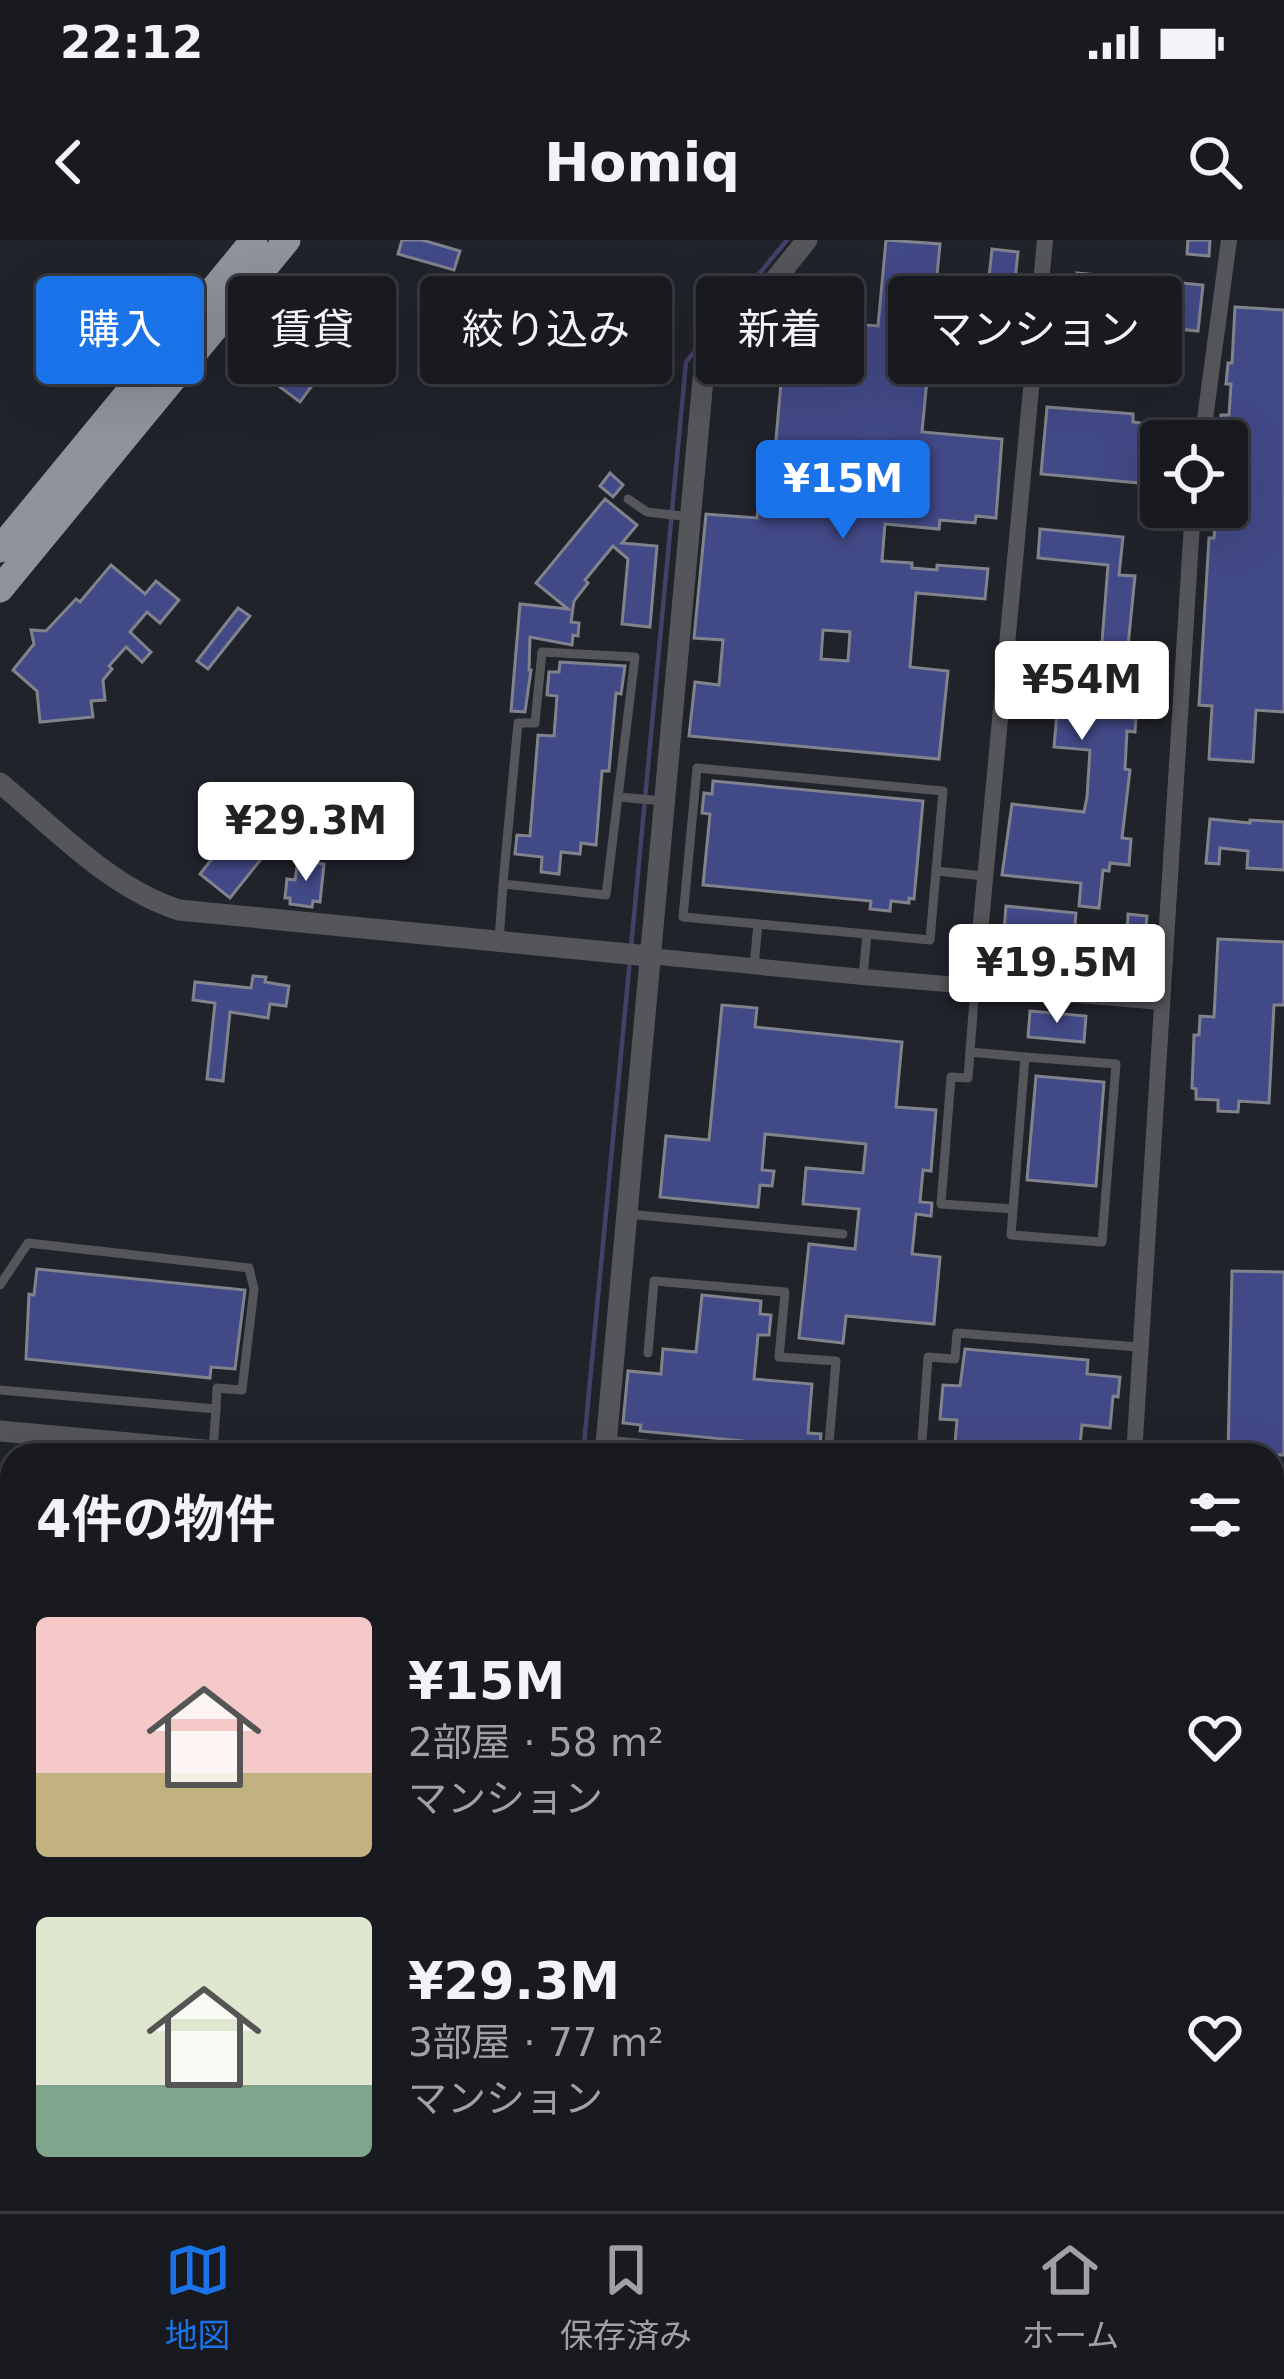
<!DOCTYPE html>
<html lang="ja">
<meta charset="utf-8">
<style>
:root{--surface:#191a20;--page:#26272d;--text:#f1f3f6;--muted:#9fa1a5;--line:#37383e;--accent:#1a73e8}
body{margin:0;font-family:"DejaVu Sans","Noto Sans JP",sans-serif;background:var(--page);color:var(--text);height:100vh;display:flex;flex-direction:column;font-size:45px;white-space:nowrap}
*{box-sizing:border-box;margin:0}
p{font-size:39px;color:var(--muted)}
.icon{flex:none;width:66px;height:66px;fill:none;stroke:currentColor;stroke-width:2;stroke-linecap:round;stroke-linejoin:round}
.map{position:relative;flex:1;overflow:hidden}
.panel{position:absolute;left:0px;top:1203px;width:1284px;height:768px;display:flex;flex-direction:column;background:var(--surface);border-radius:36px 36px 0 0;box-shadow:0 12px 48px #0002,0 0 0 3px var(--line)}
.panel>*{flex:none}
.guide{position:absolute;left:36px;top:36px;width:1212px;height:108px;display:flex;gap:24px}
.tools{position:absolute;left:1140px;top:180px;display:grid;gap:24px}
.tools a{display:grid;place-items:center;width:108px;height:108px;border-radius:12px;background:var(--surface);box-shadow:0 12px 48px #0002,0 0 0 3px var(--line);font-size:60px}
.price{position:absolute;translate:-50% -102px;padding:0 27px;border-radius:12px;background:#fff;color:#222;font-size:39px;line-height:78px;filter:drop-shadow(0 3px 6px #0008)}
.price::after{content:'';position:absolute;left:50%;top:72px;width:36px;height:27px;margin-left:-18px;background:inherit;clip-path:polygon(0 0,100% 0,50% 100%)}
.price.selected{background:var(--accent);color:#fff}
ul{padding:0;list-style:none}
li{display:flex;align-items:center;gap:36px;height:300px;padding:0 36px}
li span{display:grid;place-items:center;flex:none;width:336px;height:240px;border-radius:12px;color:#555}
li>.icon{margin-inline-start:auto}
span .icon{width:144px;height:144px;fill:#fffc;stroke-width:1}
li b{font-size:51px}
h2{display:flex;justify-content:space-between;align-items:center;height:144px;padding:0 36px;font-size:51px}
.pill{padding:0 42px;border-radius:12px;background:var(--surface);box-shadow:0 12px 48px #0002,0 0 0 3px var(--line);font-size:42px;line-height:108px}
.pill.selected{background:var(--accent);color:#fff}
.status{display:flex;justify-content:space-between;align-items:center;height:84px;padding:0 60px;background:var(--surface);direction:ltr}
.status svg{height:33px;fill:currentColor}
header{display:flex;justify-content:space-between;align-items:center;height:156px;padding:0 36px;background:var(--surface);font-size:54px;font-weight:600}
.menu{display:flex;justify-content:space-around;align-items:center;height:168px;border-top:3px solid var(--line);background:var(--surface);font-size:33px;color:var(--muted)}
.menu a{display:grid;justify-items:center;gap:6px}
.menu .selected{color:var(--accent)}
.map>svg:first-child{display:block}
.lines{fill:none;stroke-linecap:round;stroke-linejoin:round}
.stream{stroke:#444067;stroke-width:4.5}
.building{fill:#424987;stroke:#80828c;stroke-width:3;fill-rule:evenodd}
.service{stroke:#55565a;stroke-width:9}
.minor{stroke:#55565a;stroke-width:16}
.tertiary{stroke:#55565a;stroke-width:21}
.trunk{stroke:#90929c;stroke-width:27}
</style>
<div class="status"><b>22:12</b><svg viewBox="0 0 49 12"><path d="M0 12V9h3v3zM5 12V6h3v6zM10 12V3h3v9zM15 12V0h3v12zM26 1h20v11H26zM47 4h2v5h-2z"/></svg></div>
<header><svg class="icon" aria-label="back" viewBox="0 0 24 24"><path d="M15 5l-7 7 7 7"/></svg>Homiq<svg class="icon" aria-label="search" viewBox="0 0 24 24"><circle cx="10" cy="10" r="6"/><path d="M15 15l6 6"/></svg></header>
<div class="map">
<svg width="1284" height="1971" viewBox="0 0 1284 1971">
<rect width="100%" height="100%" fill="#21232b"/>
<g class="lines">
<g class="stream">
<polyline points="631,708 686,122 787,0"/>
<polyline points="583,1215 630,719"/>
</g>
</g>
<g class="building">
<polygon points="402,0 422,0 460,11 454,30 398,14"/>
<path d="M886,0L940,4L922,192L1002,199L996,278L976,276L975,283L940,280L939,289L885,284L882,321L912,323V328L937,330V325L988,329L985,359L916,353L910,427L948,431L939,519L689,496L695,442L719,445L723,400L694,398L706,274L757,278L762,221L774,222L783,120L803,122L806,80L878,86ZM823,390L850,392L848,421L821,419Z"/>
<polygon points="1188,0 1210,0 1209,16 1187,14"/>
<polygon points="992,9 1018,12 1014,50 988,47"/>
<polygon points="1077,33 1203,45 1198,91 1106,82 1105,88 1073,85"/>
<polygon points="136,40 154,55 143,69 134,62 121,76 104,62 122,41"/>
<polygon points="80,41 98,57 85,72 67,56"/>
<polygon points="1235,67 1284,70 1284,472 1256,470 1253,522 1209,519 1212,466 1199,465 1209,298 1214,298 1216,267 1227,267 1227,201 1220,201 1221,175 1229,175 1231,144 1226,144 1228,123 1232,123"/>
<polygon points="258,113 282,130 290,119 317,139 300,162 264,135 262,138 248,128"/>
<polygon points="1047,167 1133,174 1133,182 1178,187 1177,201 1161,201 1161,245 1041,234"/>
<polygon points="610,233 623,245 613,257 600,246"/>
<polygon points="605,259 637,285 622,303 657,306 650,387 622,384 628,319 613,306 585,340 588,343 574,361 571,382 579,383 578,396 573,395 572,405 530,397 529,430 531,430 525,472 511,471 520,364 568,369 536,343"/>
<polygon points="1040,289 1123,297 1119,335 1135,336 1124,446 1085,442 1083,474 1136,478 1135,492 1127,491 1125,529 1130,530 1122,598 1131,599 1129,625 1110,623 1109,631 1103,630 1099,668 1079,666 1081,643 1002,635 1012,564 1084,572 1087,557 1090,510 1054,507 1059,451 1021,448 1023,423 1100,428 1108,325 1038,318"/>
<polygon points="111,325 145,354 156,341 179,360 160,383 147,372 130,392 151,412 142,422 126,407 109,426 112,429 103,440 105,460 91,461 93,477 40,482 37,451 13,430 34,404 31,390 46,391 76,359 80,362"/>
<polygon points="238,368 250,376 208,429 197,421"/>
<polygon points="560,422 625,426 621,454 616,453 609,531 602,531 596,605 581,603 580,614 561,612 559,634 541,632 542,617 515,614 517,595 530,596 538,495 554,496 557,456 547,455 549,432 559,432"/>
<polygon points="713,541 923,561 914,659 909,658 909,663 891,661 890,671 870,669 871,661 703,645 710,574 702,573 704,553 712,554"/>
<polygon points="263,555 293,579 230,658 200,634"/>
<polygon points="1210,579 1250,583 1250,580 1284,582 1284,630 1247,628 1248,611 1220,608 1219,624 1206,623"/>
<polygon points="298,620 324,624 320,662 313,661 312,667 290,664 290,658 285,658 287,639 295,640"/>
<polygon points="1006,666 1076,673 1074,701 1070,700 1070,711 1003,704"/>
<polygon points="1128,674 1147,676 1145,698 1127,697"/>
<polygon points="1218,699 1284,702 1284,765 1274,765 1269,863 1239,861 1238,872 1218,871 1218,860 1196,859 1196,849 1192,848 1194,795 1199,795 1200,776 1214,777"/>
<polygon points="253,736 266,737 265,742 289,746 286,766 270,764 268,778 230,772 223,841 207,839 215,763 193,760 195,742 251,748"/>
<polygon points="722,765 757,768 755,787 902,802 896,867 936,870 931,931 923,930 920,962 932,963 931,976 916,974 912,1014 940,1017 934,1084 846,1076 843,1103 799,1098 809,1004 855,1009 859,969 803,964 806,928 863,933 866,904 765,894 762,930 774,931 772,946 760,945 758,967 660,957 666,896 709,900"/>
<polygon points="1030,771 1086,776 1084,802 1028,797"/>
<polygon points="1036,836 1104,842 1096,946 1027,940"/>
<polygon points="37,1029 245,1050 235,1129 211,1127 210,1138 26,1119 29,1054 34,1055"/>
<polygon points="1232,1031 1284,1032 1284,1215 1228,1215"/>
<polygon points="702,1055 761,1061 760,1074 771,1075 769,1095 758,1095 754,1139 812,1144 808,1193 821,1194 819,1215 743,1215 744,1201 640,1191 641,1185 623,1183 628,1131 661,1134 663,1109 696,1112"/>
<polygon points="965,1109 1088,1120 1087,1134 1120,1137 1118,1157 1113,1156 1110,1188 1082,1185 1079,1215 954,1215 957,1180 940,1179 943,1145 960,1146"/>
</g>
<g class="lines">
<g class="service">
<polyline points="628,259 647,272 691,277"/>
<polyline points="618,557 664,561"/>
<polyline points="758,684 683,677 697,528 943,551 936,631"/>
<polyline points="867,694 930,700 936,631 984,636"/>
<polyline points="499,701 503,644 606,655 635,417 542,412 535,483 518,483 503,644"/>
<polyline points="754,726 758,684 867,694 863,737"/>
<polyline points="975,746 970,812 1025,817"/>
<polyline points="970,812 968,838 951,837 941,964 1013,969"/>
<polygon points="1025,817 1116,824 1102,1002 1011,995"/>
<polyline points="627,974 843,994"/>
<polyline points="0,1045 28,1003 249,1028 254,1049 242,1150 217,1148 216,1169"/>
<polyline points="648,1113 654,1041 785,1052 779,1117 836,1121 828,1215"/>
<polyline points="0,1150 216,1169 213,1210"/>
<polyline points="607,1200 715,1211 714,1215"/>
<polyline points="921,1215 928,1117 955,1119 957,1093 1139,1107"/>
<polyline points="0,1234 12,1235"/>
<polyline points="0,1331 12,1333"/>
</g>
<g class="minor">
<polyline points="1202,201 1229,0"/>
<polyline points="649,716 863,737 1161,762"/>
<polyline points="975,746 1045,0"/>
<polyline points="1134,1215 1193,267"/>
<polyline points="1273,1971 1276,1854 1284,1770"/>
</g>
<g class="tertiary">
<path d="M0,543C56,589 110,648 179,670L649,716"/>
<polyline points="0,1191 259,1215"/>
<polyline points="605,1215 704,128 807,0"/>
<polyline points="1272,1306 1284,1307"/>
</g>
<g class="trunk">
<polyline points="0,309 254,0"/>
<polyline points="0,349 287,0"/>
</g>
</g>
</svg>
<div class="tools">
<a><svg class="icon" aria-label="locate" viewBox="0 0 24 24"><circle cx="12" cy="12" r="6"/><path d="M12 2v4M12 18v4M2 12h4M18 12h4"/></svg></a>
</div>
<b class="price selected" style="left:843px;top:302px">¥15M</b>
<b class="price" style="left:1082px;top:503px">¥54M</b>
<b class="price" style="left:306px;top:644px">¥29.3M</b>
<b class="price" style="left:1057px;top:786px">¥19.5M</b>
<div class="guide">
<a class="pill selected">購入</a>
<a class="pill">賃貸</a>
<a class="pill">絞り込み</a>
<a class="pill">新着</a>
<a class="pill">マンション</a>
</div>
<section class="panel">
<h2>4件の物件<svg class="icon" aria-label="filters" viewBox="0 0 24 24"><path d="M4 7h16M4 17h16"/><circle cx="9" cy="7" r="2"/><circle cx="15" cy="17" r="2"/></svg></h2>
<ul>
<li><span style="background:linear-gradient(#f6c9c9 65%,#c2b280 0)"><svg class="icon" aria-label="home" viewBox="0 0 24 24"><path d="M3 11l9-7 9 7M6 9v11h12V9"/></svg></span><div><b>¥15M</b><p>2部屋 · 58 m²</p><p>マンション</p></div><svg class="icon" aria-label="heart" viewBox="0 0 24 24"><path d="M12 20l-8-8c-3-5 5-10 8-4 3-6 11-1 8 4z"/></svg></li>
<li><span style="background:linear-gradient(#dfe7d0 70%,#7fa58c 0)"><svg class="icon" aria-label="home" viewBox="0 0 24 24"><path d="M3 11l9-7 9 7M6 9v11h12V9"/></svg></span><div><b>¥29.3M</b><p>3部屋 · 77 m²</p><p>マンション</p></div><svg class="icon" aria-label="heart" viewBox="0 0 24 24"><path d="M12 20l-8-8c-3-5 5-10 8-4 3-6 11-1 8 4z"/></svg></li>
</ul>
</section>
</div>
<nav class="menu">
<a class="selected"><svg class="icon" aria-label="map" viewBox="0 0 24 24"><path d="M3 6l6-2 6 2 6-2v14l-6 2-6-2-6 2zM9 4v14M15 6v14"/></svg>地図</a>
<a><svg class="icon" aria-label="saved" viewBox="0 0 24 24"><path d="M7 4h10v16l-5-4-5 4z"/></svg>保存済み</a>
<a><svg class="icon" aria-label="home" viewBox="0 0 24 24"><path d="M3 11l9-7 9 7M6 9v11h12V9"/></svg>ホーム</a>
</nav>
